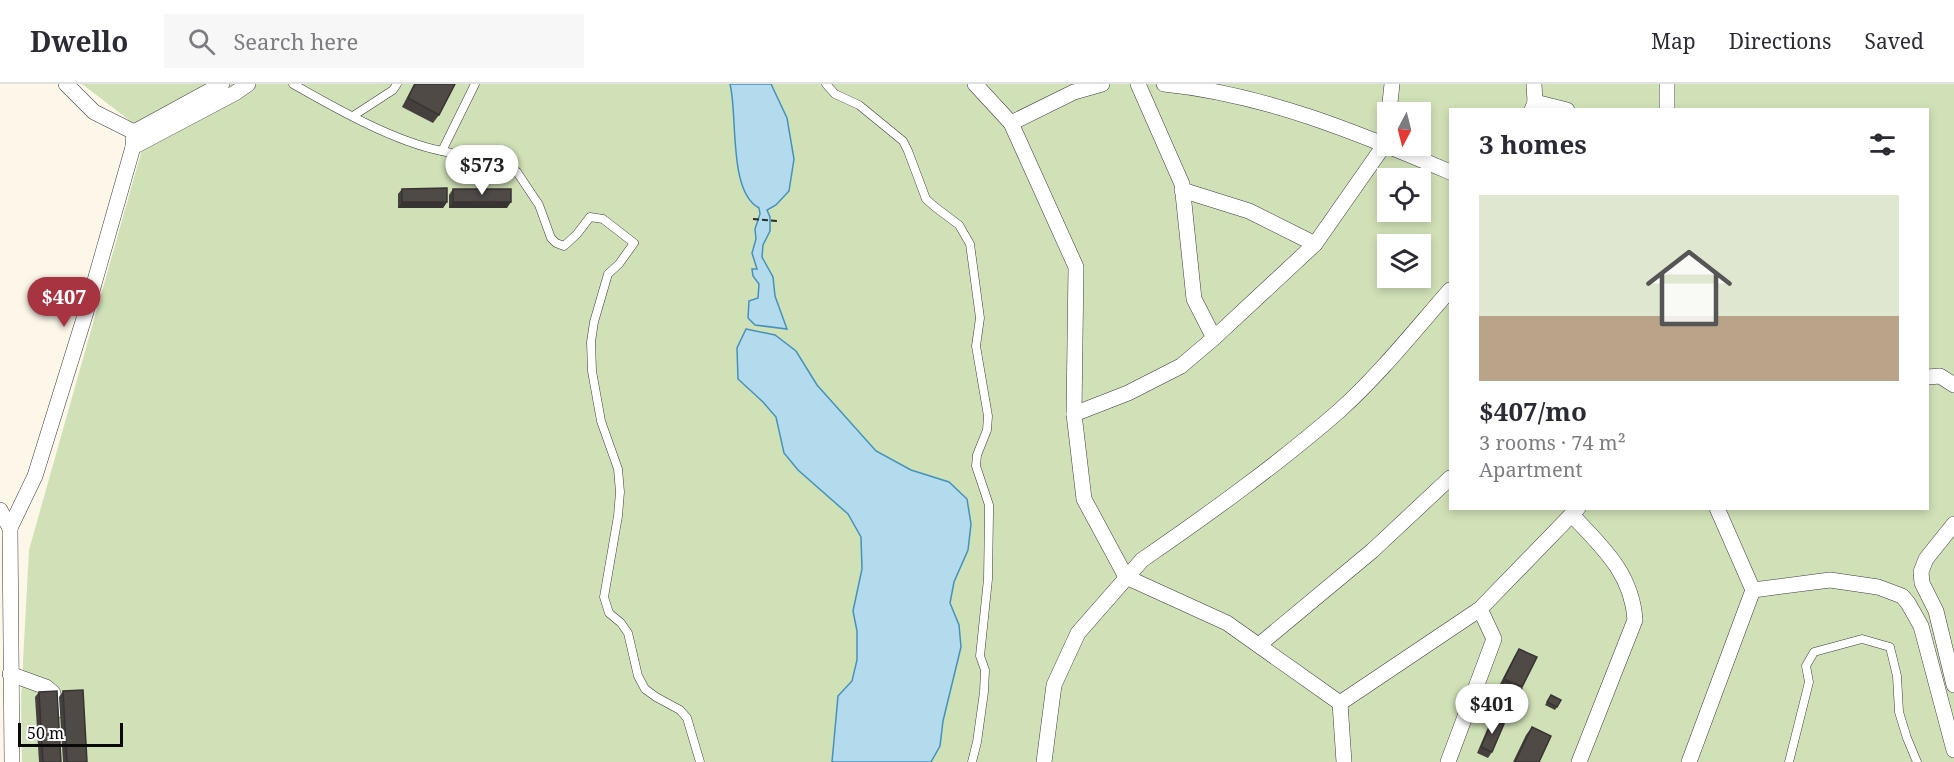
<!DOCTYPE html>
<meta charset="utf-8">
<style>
:root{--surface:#fff;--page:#f7f7f7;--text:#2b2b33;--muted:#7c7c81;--line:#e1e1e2;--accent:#a73440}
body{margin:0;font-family:"Noto Serif",serif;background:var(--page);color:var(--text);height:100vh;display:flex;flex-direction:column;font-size:22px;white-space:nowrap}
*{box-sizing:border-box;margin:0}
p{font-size:20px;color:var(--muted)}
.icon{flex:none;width:33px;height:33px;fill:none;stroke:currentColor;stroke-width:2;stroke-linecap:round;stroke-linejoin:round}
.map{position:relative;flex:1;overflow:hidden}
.drawer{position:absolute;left:1449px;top:24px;width:480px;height:402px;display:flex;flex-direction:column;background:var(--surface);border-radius:0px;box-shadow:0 3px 9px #0003}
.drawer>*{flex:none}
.needle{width:39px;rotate:187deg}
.buttons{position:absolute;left:1377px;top:18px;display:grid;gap:12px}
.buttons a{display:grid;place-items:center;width:54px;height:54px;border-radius:0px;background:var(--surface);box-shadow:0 3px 9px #0003;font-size:30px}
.scale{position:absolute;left:18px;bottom:15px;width:105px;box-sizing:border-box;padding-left:6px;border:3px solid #090909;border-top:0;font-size:16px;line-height:21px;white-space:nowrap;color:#090909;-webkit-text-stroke:4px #fff;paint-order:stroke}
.price{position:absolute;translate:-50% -51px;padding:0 14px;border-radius:21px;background:#fff;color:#222;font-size:20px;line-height:39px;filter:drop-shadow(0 2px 3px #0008)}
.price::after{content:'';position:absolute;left:50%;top:36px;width:18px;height:14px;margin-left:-9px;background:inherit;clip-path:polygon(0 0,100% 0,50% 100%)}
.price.active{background:var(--accent);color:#fff}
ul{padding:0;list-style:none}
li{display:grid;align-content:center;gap:12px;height:318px;padding:0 30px}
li+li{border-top:2px solid var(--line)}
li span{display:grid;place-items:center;height:186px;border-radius:0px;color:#555}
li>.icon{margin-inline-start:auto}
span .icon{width:108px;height:108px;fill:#fffc;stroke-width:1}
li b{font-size:26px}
h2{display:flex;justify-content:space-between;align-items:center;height:72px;padding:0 30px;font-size:26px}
header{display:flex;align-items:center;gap:36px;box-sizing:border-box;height:84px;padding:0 30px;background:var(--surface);border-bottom:2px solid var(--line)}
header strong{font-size:28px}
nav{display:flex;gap:33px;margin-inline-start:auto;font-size:21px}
.search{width:420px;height:54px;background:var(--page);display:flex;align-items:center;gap:15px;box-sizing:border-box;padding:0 21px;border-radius:0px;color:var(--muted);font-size:22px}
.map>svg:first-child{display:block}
.green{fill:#d0e1b7;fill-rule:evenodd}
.water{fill:#b4dbed;stroke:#4492bb;stroke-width:1.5}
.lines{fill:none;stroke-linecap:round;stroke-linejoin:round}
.service-casing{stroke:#3c3c3c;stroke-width:9}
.minor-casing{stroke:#3c3c3c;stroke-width:16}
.path{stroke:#2b2b2b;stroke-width:2;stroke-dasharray:6 3;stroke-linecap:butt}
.service{stroke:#fff;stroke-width:8}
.minor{stroke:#fff;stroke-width:15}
.wall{fill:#45403d}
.shaded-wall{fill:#383432}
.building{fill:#504a47;stroke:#383432;stroke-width:1.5}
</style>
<header>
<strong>Dwello</strong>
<div class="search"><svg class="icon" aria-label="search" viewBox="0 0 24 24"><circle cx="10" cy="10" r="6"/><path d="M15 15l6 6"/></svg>Search here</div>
<nav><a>Map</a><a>Directions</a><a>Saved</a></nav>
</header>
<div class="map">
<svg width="1954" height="678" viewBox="0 0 1954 678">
<rect width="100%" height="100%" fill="#fcf7e9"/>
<path class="green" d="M82,0H1954V678H22L21,615L29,466L141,69L133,39ZM1450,26H1928V424H1450ZM1388,28H1420V62H1388ZM1388,94H1420V128H1388ZM1388,160H1420V194H1388Z"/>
<g class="water">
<path d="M730,0H771L787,34L794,75L789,107L776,121L767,126L770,133V147L763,161L762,173L773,193L775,212L787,245L755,241L748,234L749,217L758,214L759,200L753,192L752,185H757L752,169L756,155L755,145L760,130L759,124C728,108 738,31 730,0Z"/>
<polygon points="746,245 775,251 796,267 817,301 876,367 911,386 949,398 967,415 971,440 968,466 954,498 950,519 959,541 961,563 943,637 940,662 931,678 832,678 838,612 852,597 857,576 857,547 853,527 862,485 861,453 848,430 798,386 784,369 776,333 763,318 738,295 737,264"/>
</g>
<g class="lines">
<defs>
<g id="service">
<path d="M293,0C335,24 395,58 442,67L475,0"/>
<polyline points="826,0 835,10 859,21 903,57 908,67 926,115 935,123 959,141 970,160 980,234 976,262 988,332 987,346 977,371 976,382 989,421 989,430 988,495 980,572 985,586 984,608 977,658 972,678"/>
<polyline points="353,32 393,6 397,0"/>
<polyline points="442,67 505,81 517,88 539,121 551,154 556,159 564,162 577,150 590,133 603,135 634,159 619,180 608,190 594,238 591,258 592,287 601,337 618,385 620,408 618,432 604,513 609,529 621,539 628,549 638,592 645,605 656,613 680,626 687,634 700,678"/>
<polyline points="1789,678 1809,598 1806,582 1814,568 1862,555 1890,563 1897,592 1899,628 1907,654 1917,678"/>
</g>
<g id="minor">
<polyline points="66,0 94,28 134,48"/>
<polyline points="975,0 1011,39 1076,183 1074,330 1084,415 1126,493 1227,539 1340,619 1344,678"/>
<polyline points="1138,0 1182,100 1194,215 1214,254"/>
<path d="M1164,0C1264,10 1359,49 1450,88"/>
<polyline points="1535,18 1567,26"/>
<polyline points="1532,26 1535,18 1534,0"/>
<polyline points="1667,26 1667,0"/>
<polyline points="1389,28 1392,0"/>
<polyline points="1011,39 1074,8 1102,0"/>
<polyline points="134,48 222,0"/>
<polyline points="133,63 235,9 248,0"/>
<polyline points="1182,106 1249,127 1315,160"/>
<polyline points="1928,293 1940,292 1954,301"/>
<polyline points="1074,330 1128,309 1181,282 1214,254 1315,160 1385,60 1388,40"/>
<polyline points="1717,424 1753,506"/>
<polyline points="0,426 10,444 12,678"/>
<path d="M1572,431C1602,463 1632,489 1635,536L1579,678"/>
<polyline points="1954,440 1926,475 1921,488 1922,499 1936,527 1954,601"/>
<polyline points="10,444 35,392 86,228 133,63 134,48"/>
<polyline points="1259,561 1372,467 1450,394"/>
<polyline points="10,590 46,603 53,609 56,627"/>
<polyline points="1340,619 1480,525 1578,424"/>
<path d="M1044,678L1054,601L1078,549L1142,476C1210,429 1277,381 1339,327C1380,290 1414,247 1450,206"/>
<polyline points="1448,678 1494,555 1480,525"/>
<polyline points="1689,678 1753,506 1830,496 1878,503 1902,512 1908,519 1921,542 1954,666"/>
</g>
</defs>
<use href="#service" class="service-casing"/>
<use href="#minor" class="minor-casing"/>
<polyline class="path" points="753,135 777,137"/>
<use href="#service" class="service"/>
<use href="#minor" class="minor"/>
</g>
<g class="wall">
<polygon points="414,0 455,0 439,31 433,39 402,23"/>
<polygon points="402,105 447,118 443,124 398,124 398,110"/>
<polygon points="453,105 507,124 449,124 449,111"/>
<polygon points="1519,565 1537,573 1521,605 1517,617 1513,623 1508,621 1504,628 1491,622 1501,601 1500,600 1515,571"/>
<polygon points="63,607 87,678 63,678 59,613"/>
<polygon points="39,608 61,678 39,678 35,613"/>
<polygon points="1551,611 1557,623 1555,626 1545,621"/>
<polygon points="1493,635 1492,668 1488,674 1477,669 1489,641"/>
<polygon points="1532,643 1539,678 1513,678 1526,651"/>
</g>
<g class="shaded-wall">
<polygon points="402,118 447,118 443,124 398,124"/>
<polygon points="453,118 511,118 507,124 449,124"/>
</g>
<g class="building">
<polygon points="415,0 455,0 439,31 408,14"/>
<polygon points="447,104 447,118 402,118 402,105"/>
<rect x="453" y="105" width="58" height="13"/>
<polygon points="1519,565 1537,573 1522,603 1504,595"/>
<polygon points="1504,597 1522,605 1517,617 1511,614 1508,622 1495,617"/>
<polygon points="83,606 87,678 67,678 63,607"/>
<polygon points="57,607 61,678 43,678 39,608"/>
<polygon points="1551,611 1561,616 1557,623 1547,618"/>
<polygon points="1493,635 1504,640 1492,668 1481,663"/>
<polygon points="1532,643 1551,652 1539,678 1515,678"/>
</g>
</svg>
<div class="buttons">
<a><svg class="needle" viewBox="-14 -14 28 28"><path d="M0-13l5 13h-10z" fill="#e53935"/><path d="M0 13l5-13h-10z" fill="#7c7c81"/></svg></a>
<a><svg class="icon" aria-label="locate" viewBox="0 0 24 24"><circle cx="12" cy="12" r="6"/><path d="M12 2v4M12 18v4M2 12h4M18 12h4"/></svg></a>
<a><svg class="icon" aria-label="layers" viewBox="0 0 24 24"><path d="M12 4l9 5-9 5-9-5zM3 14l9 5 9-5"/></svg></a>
</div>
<div class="scale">50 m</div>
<b class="price" style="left:482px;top:112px">$573</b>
<b class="price active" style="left:64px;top:244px">$407</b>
<b class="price" style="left:1492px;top:651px">$401</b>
<section class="drawer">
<h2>3 homes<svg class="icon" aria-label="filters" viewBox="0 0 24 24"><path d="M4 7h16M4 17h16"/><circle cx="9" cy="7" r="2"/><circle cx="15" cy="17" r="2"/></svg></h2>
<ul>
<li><span style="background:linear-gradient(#dfe7d0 65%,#b9a48a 0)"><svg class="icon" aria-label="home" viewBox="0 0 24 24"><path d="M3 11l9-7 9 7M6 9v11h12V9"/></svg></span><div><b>$407/mo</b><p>3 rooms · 74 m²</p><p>Apartment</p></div></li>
</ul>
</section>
</div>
